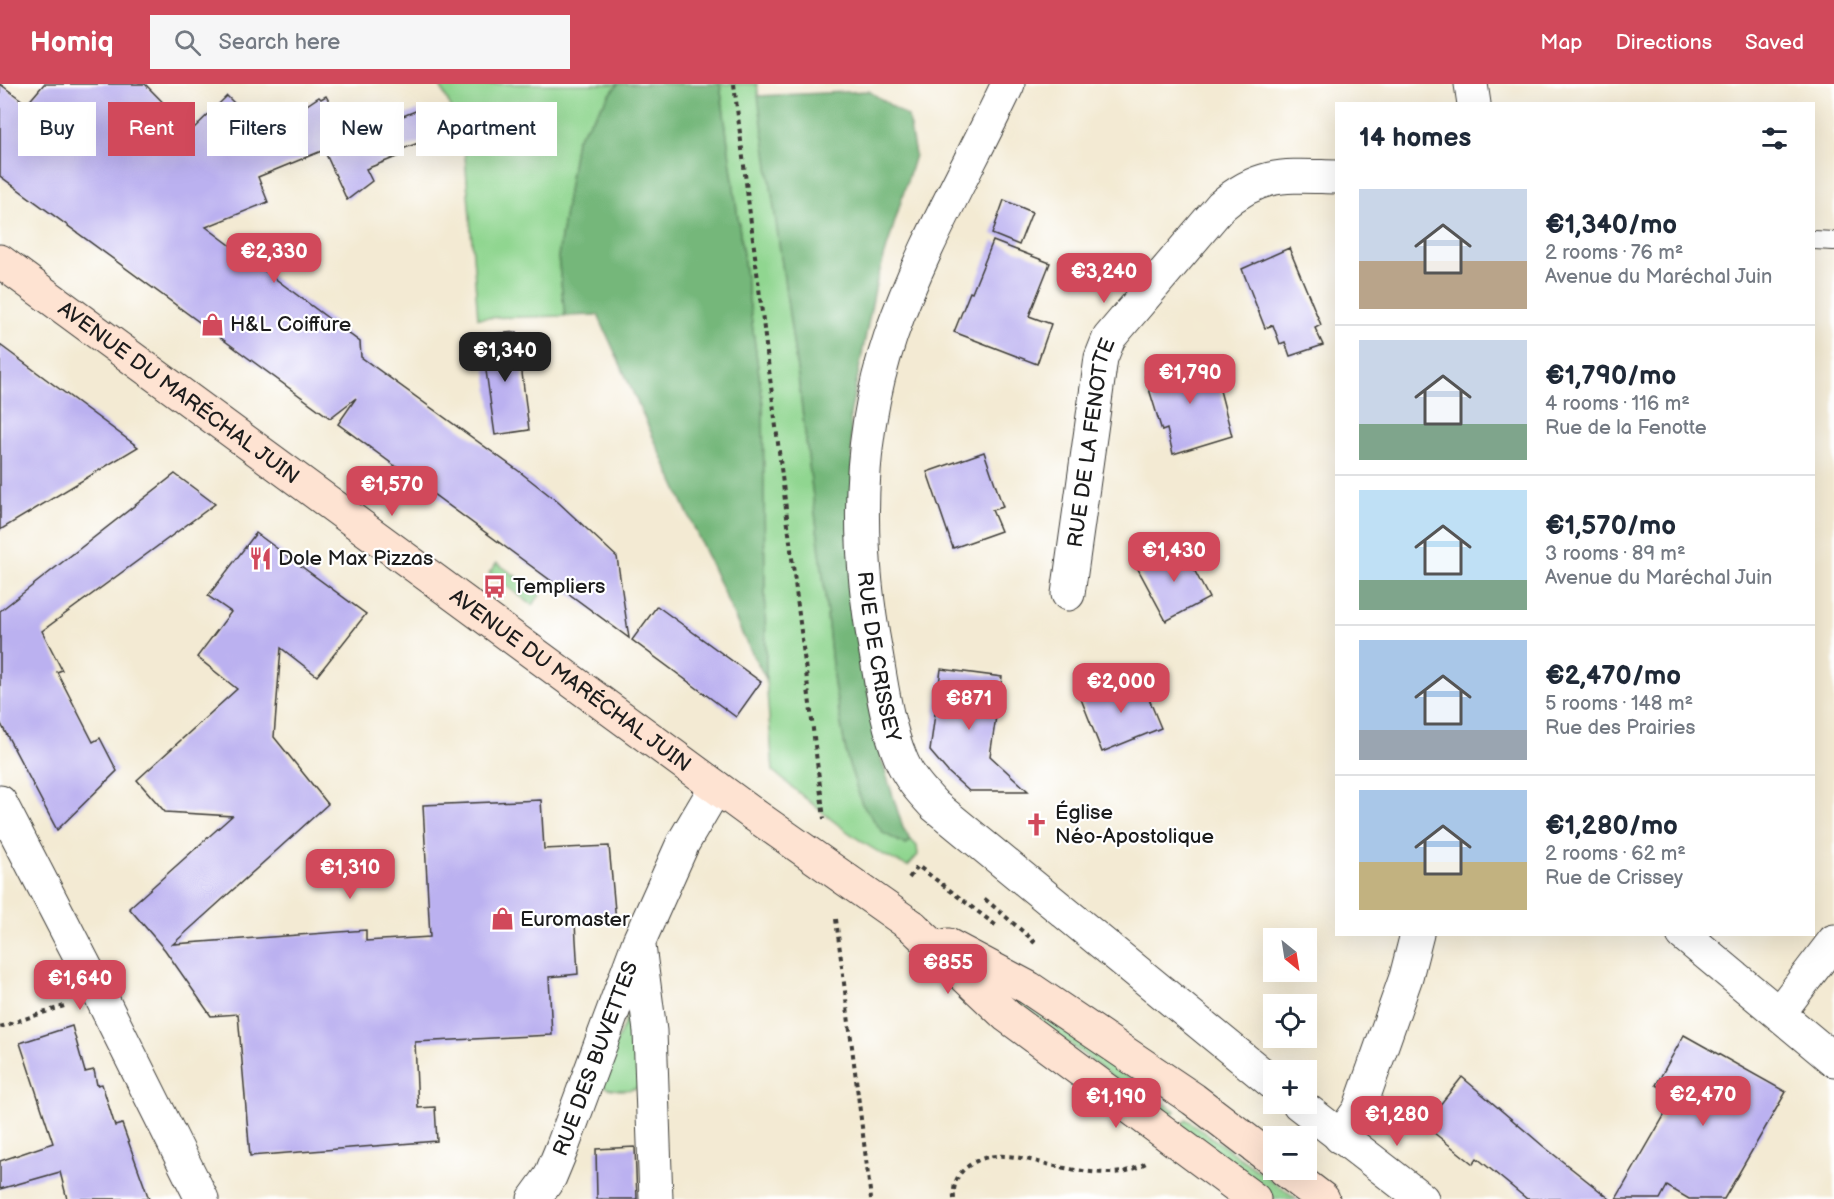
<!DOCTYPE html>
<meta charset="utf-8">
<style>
:root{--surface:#fff;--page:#f6f6f7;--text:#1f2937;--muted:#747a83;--line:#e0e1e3;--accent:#d1495b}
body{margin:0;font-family:"Balsamiq Sans",sans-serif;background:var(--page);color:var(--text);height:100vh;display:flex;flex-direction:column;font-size:22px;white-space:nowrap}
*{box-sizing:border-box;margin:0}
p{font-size:20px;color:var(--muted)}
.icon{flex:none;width:33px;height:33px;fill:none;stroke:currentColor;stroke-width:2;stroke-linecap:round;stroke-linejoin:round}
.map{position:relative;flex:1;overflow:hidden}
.drawer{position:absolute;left:1335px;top:18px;width:480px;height:834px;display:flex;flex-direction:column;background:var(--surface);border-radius:0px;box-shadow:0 6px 24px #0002}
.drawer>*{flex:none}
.hud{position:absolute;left:18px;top:18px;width:570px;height:54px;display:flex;gap:12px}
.needle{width:39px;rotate:150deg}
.fabs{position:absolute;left:1263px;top:844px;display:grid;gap:12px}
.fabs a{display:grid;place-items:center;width:54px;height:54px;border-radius:0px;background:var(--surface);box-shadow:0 6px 24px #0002;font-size:30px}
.price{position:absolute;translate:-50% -51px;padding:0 14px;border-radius:12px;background:var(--accent);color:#fff;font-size:20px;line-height:39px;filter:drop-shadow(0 2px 3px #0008)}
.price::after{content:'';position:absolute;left:50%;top:36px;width:18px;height:14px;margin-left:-9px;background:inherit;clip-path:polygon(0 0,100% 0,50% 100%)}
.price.selected{background:#222;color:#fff}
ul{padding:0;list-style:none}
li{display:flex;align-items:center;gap:18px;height:150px;padding:0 24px}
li+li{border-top:2px solid var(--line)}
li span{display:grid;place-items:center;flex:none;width:168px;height:120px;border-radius:0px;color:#555}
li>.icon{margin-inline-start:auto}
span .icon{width:72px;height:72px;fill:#fffc;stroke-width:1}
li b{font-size:26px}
h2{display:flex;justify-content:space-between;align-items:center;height:72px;padding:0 24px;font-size:26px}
.pill{padding:0 21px;border-radius:0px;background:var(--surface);box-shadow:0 6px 24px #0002;font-size:21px;line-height:54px}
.pill.selected{background:var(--accent);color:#fff}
header{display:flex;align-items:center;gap:36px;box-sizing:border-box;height:84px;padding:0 30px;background:var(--accent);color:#fff}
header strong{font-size:28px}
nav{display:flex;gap:33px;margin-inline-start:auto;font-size:21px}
.search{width:420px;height:54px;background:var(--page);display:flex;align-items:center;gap:15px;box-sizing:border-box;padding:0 21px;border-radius:0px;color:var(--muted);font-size:22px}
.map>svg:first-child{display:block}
.green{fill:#90d690;stroke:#567956;stroke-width:1.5}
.forest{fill:#74b77a;stroke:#486a4b;stroke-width:1.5}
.building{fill:#bbb1f0}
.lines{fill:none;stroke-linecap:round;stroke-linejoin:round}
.service-casing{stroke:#3c3b37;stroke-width:20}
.minor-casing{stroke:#3c3b37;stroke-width:35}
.secondary-casing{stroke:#3c3b37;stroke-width:35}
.path{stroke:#3c3b37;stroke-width:4;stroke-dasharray:4.5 4.5;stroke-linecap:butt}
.service{stroke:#fff;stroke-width:18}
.minor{stroke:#fff;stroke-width:33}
.secondary{stroke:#fee3d2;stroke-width:33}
.secondary-bridge-casing{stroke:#3c3b37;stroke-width:35;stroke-linecap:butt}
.secondary-bridge{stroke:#fee3d2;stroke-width:33}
.labels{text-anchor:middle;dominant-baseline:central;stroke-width:4.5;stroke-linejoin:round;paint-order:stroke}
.poi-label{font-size:21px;fill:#1c1c1c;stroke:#fff;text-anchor:start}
.street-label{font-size:21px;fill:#1c1c1c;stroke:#fff}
</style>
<header>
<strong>Homiq</strong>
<div class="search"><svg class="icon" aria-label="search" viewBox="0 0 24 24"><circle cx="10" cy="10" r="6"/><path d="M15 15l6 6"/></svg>Search here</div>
<nav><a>Map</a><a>Directions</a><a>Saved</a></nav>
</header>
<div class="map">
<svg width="1834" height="1115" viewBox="0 0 1834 1115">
<rect width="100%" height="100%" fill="#fff"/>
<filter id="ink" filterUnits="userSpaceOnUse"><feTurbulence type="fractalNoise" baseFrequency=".0167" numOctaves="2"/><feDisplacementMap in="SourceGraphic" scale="12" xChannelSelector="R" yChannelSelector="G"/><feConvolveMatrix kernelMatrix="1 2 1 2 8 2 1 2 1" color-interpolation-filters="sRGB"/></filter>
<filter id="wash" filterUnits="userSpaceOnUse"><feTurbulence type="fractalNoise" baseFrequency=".008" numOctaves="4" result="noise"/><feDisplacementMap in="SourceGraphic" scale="24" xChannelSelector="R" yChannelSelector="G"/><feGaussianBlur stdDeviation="1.35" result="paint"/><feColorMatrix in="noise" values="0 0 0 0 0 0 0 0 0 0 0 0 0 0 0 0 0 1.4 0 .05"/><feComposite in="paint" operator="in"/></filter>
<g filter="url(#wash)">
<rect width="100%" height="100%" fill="#f3ead3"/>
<g class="green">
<polygon points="439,0 618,0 576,56 558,173 565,232 478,234 463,47"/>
<path d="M720,0H757L798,293L823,492L834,600L847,674L862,720L883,748L906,761L911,756L917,762L918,771L908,782C863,766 811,719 773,687L766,595L763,321Z"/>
<polygon points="497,479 541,510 532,521 489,489"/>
<path d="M637,909L642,1003C629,1007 611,1008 599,1000Z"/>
<polygon points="1010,911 1055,940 1175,1027 1169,1036 1007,912"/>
<polygon points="1186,1035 1297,1115 1275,1115 1179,1044"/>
</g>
<g class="forest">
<polygon points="618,0 720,0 763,321 766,595 744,554 598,231 565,232 558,173 576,56"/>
<polygon points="869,7 908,33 915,71 876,200 850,331 865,590 881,674 903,744 911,756 906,761 883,749 862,720 847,674 834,600 823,492 798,293 758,12"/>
</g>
<g id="blocks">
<g class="building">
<polygon points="0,0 27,20 44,0 145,0 191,47 227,12 250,35 267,19 291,39 305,26 304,23 319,13 321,15 326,12 335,28 358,50 418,26 429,55 397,67 399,72 366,85 372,97 347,116 324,66 258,93 268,118 206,143 360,258 361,273 520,388 558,418 617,473 629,554 338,340 356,314 330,334 0,92"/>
<polygon points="1004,116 1032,128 1019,161 992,150"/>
<polygon points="993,157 1050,179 1029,232 1051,240 1037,280 954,248 970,208 972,209"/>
<polygon points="1289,164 1321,241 1315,244 1323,261 1290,272 1285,258 1280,260 1273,241 1265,244 1242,185"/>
<polygon points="517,248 529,346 495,351 481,251"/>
<polygon points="0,261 138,363 0,446"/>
<polygon points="1211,272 1232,352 1173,370 1167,345 1162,347 1145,292"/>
<polygon points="984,368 1003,423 992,426 1001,447 953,464 927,388"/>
<polygon points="175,390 215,420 42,547 62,586 57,588 93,658 100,654 117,687 57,746 0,638 0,527"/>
<polygon points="256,449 366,530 317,592 281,564 274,653 328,720 173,860 366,846 366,857 430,853 423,721 541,716 544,765 609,762 616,837 575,839 578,890 549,893 552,951 415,958 418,1024 435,1023 437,1057 250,1072 238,930 211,932 165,866 129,824 232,732 165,728 137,696 237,605 197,573 231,528 208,512"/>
<polygon points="1181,461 1209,514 1166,537 1138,485"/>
<polygon points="657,522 761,598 736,633 632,556"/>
<polygon points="941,585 1002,593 990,672 1028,707 969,707 948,688 930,667"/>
<polygon points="1140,593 1161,644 1102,668 1081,615"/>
<polygon points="72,942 85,988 94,986 97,1001 102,1000 115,1042 122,1040 149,1115 67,1115 60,1088 0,1105 0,1077 53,1059 20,959"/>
<polygon points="1684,951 1786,1008 1724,1115 1689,1115 1667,1102 1660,1115 1616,1115 1676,1011 1656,1001"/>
<polygon points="1462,993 1543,1062 1610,1115 1527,1115 1477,1074 1473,1080 1424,1041"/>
<polygon points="635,1063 637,1115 597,1115 596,1065"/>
</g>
</g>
</g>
<g filter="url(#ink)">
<use href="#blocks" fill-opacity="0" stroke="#3c3b37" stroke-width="1.5"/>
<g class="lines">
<defs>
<polyline id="service" points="1814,156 1834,157"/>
<g id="minor">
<path id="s1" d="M1008,0C969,83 921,164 891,251C856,354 856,463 876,569C882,604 887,642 901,675C908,693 922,708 935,722L1274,1000"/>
<polyline points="1471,0 1474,20"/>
<path id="s2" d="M1068,510L1098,296L1101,274L1109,254L1221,122C1261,87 1287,92 1336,93"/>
<polyline points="0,718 100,911 202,1115"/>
<polyline points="1683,850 1834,976"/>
<polyline points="639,862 650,947 656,1115"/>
<polyline points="1779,929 1834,857"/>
<polyline points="1299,1020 1422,1115"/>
<polyline points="1340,1053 1359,1026 1406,893 1417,850"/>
<path id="s3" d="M534,1115L550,1093L562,1064L639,857L683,759L716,703"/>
</g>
<g id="secondary">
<path id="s4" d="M0,177L753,730"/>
<polyline points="912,842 1007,932 1254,1115"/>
<polyline points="948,861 1029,904 1193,1015 1274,1077"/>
<polyline points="1285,1086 1323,1115"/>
</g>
</defs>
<use href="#service" class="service-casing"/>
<use href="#minor" class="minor-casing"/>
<use href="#secondary" class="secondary-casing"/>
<g class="path">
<polyline points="734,0 824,735"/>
<polyline points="909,794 918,782 998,843"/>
<polyline points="985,815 1034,857 1029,862"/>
<polyline points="836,835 871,1115"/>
<polyline points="0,943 64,922"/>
<path d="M954,1115C953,1102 956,1091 967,1083C993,1062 1027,1076 1055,1082C1073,1086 1093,1089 1111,1089C1123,1089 1135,1085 1146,1079"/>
</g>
<use href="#service" class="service"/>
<use href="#minor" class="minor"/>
<use href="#secondary" class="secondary"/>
<defs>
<polyline id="secondary-bridge" points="753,730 912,842"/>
</defs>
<use href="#secondary-bridge" class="secondary-bridge-casing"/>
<use href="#secondary-bridge" class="secondary-bridge"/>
</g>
</g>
<defs>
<symbol id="shop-bare" viewBox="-9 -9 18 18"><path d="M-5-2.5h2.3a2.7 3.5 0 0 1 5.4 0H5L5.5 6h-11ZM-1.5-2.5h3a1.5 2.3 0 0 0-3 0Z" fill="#d1495b" stroke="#fff" stroke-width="2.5" paint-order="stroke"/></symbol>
<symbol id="restaurant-bare" viewBox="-9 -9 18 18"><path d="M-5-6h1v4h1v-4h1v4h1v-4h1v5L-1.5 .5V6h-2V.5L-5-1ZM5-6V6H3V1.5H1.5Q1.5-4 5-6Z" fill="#d1495b" stroke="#fff" stroke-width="2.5" paint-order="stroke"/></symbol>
<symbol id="bus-bare" viewBox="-9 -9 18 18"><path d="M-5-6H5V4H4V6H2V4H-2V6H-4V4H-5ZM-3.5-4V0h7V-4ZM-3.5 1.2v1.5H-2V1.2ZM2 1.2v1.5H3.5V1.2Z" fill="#d1495b" stroke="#fff" stroke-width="2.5" paint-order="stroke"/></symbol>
<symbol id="church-bare" viewBox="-9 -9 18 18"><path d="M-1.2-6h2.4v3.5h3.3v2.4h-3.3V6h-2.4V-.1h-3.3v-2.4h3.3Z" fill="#d1495b" stroke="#fff" stroke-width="2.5" paint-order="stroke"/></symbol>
</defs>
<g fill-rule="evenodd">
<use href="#shop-bare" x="196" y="224" width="33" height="33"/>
<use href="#restaurant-bare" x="244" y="458" width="33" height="33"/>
<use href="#bus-bare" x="478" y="486" width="33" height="33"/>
<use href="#church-bare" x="1020" y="724" width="33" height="33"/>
<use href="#shop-bare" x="486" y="818" width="33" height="33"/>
</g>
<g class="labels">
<g class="poi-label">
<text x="230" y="240">H&amp;L Coiffure</text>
<text x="278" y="474">Dole Max Pizzas</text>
<text x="513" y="502">Templiers</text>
<text x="1055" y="728">Église<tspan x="1055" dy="24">Néo-Apostolique</tspan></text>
<text x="520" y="835">Euromaster</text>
</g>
<g class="street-label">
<text stroke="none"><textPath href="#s4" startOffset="222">AVENUE DU MARÉCHAL JUIN</textPath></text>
<text stroke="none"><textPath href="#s2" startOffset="153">RUE DE LA FENOTTE</textPath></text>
<text stroke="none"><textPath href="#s1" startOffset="603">RUE DE CRISSEY</textPath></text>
<text stroke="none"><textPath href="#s4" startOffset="708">AVENUE DU MARÉCHAL JUIN</textPath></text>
<text stroke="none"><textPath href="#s3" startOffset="154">RUE DES BUVETTES</textPath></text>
</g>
</g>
</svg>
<div class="fabs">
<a><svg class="needle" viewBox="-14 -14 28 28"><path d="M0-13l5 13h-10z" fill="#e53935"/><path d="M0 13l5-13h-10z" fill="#747a83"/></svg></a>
<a><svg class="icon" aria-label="locate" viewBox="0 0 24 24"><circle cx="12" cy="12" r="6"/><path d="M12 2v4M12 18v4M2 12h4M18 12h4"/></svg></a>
<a>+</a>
<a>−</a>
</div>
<b class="price" style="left:274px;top:200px">€2,330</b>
<b class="price" style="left:1104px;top:220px">€3,240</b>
<b class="price selected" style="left:505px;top:299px">€1,340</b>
<b class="price" style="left:1190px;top:321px">€1,790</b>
<b class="price" style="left:392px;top:433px">€1,570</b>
<b class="price" style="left:1174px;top:499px">€1,430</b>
<b class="price" style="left:1121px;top:630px">€2,000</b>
<b class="price" style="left:969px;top:647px">€871</b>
<b class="price" style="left:350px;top:816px">€1,310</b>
<b class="price" style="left:948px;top:911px">€855</b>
<b class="price" style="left:80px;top:927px">€1,640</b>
<b class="price" style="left:1703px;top:1043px">€2,470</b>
<b class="price" style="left:1116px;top:1045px">€1,190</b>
<b class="price" style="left:1397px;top:1063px">€1,280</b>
<div class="hud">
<a class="pill">Buy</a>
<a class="pill selected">Rent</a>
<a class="pill">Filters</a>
<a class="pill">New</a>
<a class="pill">Apartment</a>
</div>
<section class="drawer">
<h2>14 homes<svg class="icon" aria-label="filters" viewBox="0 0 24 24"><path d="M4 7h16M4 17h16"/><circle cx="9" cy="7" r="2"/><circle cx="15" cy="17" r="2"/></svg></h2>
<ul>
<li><span style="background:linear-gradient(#c9d6e8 60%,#b9a48a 0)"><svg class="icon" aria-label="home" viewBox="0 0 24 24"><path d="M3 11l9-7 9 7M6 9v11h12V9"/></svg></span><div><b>€1,340/mo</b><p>2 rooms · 76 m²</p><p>Avenue du Maréchal Juin</p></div></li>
<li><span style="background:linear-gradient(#c9d6e8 70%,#7fa58c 0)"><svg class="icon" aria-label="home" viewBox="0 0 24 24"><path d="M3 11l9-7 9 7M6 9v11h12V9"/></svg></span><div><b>€1,790/mo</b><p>4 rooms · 116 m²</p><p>Rue de la Fenotte</p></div></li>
<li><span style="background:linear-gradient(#bfe0f5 75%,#7fa58c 0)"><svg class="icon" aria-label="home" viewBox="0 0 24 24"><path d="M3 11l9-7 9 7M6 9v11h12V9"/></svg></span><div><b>€1,570/mo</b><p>3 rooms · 89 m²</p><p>Avenue du Maréchal Juin</p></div></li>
<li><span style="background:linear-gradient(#a9c7e8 75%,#9aa5b1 0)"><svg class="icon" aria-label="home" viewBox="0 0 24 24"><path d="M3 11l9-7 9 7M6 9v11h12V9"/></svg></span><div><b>€2,470/mo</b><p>5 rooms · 148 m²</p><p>Rue des Prairies</p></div></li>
<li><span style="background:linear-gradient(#a9c7e8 60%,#c2b280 0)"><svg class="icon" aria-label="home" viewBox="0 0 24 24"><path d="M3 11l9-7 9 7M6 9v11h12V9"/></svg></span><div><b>€1,280/mo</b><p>2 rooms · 62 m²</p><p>Rue de Crissey</p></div></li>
</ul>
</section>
</div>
